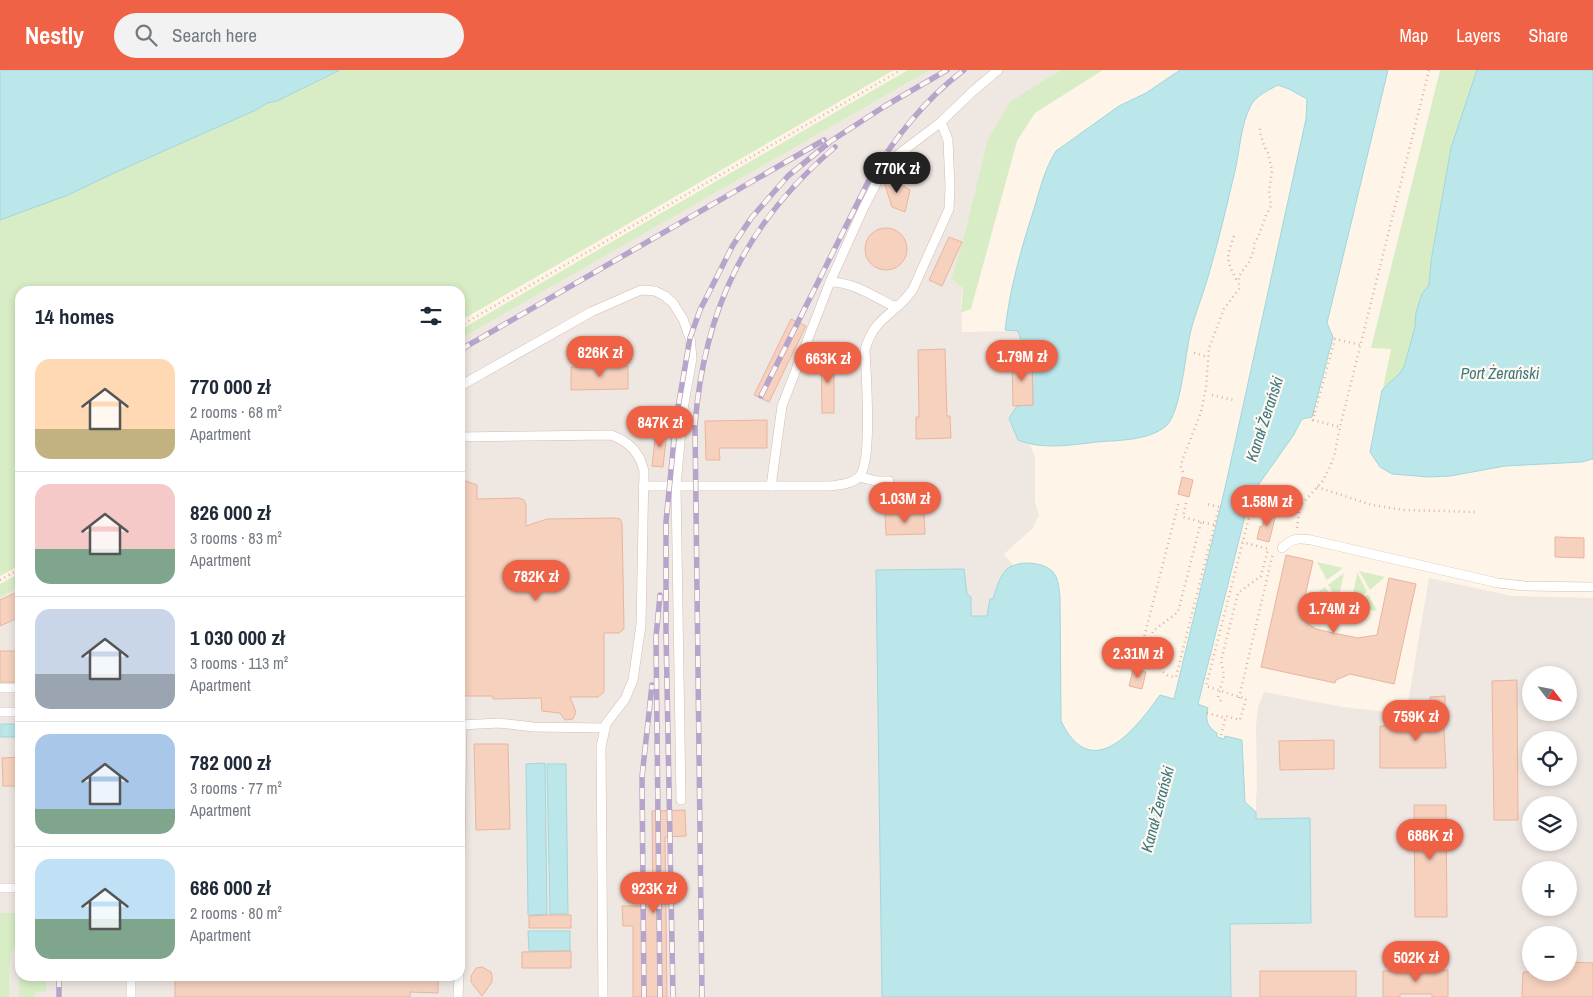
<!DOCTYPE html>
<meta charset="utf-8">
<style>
:root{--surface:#fff;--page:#f2f2f3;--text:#1f2937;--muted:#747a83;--line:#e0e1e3;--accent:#ef6246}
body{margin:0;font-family:"Archivo Narrow",sans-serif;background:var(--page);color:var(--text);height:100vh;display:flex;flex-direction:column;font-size:19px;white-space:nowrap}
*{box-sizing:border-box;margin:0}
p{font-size:16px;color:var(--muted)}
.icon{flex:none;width:28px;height:28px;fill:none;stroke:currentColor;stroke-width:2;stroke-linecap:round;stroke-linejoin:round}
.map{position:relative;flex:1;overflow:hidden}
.panel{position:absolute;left:15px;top:216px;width:450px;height:695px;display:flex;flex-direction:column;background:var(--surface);border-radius:15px;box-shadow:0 2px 8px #0003}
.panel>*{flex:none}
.needle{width:32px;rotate:122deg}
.fabs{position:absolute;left:1522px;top:596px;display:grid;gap:10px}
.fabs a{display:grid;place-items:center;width:55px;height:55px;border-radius:50%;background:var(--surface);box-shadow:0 2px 8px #0003;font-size:25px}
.price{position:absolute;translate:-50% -42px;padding:0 11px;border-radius:18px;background:var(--accent);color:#fff;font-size:16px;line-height:32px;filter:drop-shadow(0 1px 2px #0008)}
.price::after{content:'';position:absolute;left:50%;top:30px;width:15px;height:11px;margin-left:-8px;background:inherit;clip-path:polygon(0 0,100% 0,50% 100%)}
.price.selected{background:#222;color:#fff}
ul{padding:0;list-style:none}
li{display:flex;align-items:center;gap:15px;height:125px;padding:0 20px}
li+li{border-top:1px solid var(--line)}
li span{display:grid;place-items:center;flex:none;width:140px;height:100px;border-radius:15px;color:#555}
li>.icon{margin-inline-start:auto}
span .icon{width:60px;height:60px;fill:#fffc;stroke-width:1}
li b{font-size:21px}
h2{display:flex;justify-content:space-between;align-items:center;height:60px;padding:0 20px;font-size:21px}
header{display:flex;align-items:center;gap:30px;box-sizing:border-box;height:70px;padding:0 25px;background:var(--accent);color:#fff}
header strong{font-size:24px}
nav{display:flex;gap:28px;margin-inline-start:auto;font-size:18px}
.search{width:350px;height:45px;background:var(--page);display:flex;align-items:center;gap:12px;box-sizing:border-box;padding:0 18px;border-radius:28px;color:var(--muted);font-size:19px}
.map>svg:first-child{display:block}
.industrial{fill:#efe7e2;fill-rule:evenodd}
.green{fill:#d8edc5}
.water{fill:#bbe6ea;stroke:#a0d7dc}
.building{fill:#f5d1be;stroke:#e9b59d}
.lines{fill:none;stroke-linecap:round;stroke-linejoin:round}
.lane-casing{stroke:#d4bdaf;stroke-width:10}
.path{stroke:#dbb3a0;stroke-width:2.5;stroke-dasharray:1 4;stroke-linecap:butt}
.lane{stroke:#fff;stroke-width:9}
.rail-casing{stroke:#b6a4ca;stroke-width:5.5}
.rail{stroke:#fff8f0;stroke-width:4;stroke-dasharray:11;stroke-linecap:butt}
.labels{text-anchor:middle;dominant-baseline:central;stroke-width:4.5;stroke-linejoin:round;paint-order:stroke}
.water-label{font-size:16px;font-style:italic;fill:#3c7981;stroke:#fff8f0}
</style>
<header>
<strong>Nestly</strong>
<div class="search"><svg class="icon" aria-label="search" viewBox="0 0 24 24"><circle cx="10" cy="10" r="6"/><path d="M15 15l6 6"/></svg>Search here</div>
<nav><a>Map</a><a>Layers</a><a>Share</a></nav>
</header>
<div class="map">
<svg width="1593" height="927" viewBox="0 0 1593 927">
<rect width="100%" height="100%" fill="#fef4e8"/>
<g class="industrial">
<polygon points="930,0 1060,0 1011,31 951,209 963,218 961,229 962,262 1018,261 1027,289 1032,289 1033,335 1017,336 1018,370 1030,375 1035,387 1035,432 1039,445 1033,458 1004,484 1014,496 1008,498 999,511 993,529 990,529 988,546 971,546 971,527 876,500 882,927 0,927 0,527 20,517 20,906 460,906 460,269"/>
<path d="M1429,508L1512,526L1593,528V927H1231L1230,854L1311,853L1256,749V729L1257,719L1256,656L1258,637L1264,622L1343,637L1406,644ZM1531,605H1569V642H1531ZM1531,670H1569V708H1531ZM1531,735H1569V772H1531ZM1531,800H1569V838H1531ZM1531,865H1569V902H1531Z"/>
</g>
<g class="green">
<polygon points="340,0 894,0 460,251 460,221 20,221 20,495 0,506 0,150 68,125 112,104 256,40 267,33 277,31"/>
<polygon points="908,0 930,0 460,269 460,260"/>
<polygon points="1060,0 1103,0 1035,43 1017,71 971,239 961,243 963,218 951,209 963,171 988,69 1011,31"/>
<polygon points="1440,0 1554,0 1370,382 1391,279 1371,278"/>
<polygon points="1317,492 1343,498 1327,510"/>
<polygon points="1359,501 1385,507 1370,520"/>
<polygon points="1357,502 1367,522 1351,534 1357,504"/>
<polygon points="20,503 20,517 0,527 0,514"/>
<polygon points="1344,503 1338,530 1328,515"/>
<polygon points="1325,517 1335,532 1311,527"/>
<polygon points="1368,524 1377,541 1353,536"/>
<polygon points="0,843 20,843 20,870 12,882 9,895 9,927 0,927"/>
<polygon points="20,886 20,906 46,906 46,922 35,922 35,927 19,927 19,891"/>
</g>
<g class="water">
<polygon points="0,0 340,0 277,31 267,33 256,40 112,104 68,125 0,150"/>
<path d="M1180,0H1388L1327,253L1333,267L1312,347L1302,349L1293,366L1254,421L1251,422L1198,634L1208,638C1205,649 1207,657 1217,663V667L1224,669L1225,666L1242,670L1245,732L1256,742V749L1310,748L1311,853L1230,854L1231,927H882L876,500L964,499L967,524L971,527V546H987L990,529H993C996,519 999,508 1006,500C1016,490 1043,491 1053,502C1059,509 1059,519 1060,528L1061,651C1092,715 1135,660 1160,625L1174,629L1225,418L1306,49L1307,29L1289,19L1278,15C1269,20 1257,25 1251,35C1240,56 1240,82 1234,105C1226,139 1218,173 1208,207C1202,228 1193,248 1189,269C1185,289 1180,344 1166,356C1148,371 1119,370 1097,372C1071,375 1043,380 1018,370L1009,348L1017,336L1033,335L1032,289H1027L1018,261L1005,260C1010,218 1021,179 1034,139C1040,119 1045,98 1056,81L1119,36L1146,23Z"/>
<polygon points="1477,0 1593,0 1593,389 1582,392 1505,396 1450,406 1429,407 1392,404 1380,397 1370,382 1382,320 1399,304 1404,297 1415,257 1416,242 1422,224 1429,215 1431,191 1451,78"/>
<rect x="1" y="654" width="17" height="13"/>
<polygon points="545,693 547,844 528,845 526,694"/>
<polygon points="547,694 566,694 568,844 550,844"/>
<polygon points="528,861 570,861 570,881 529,881"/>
</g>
<g class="building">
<polygon points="888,106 910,120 905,142 892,137 884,112"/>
<circle cx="886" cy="179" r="21"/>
<polygon points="949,167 962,172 942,216 929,210"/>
<polygon points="791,249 806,256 769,332 754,325"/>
<polygon points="945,279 947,346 950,346 951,368 916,369 916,347 919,347 918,280"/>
<polygon points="834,286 834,343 822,343 821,287"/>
<polygon points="1012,289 1032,289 1033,335 1013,336"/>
<polygon points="628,296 628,319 571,320 571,297"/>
<polygon points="767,350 767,378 719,378 720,390 706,390 705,351"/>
<polygon points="656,360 667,361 663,397 652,396"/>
<polygon points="1182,407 1193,410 1189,427 1178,424"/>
<polygon points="460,409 477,415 477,429 519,428 524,430 526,435 526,456 547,449 615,448 620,449 622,453 624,559 619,563 604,563 604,622 598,627 570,627 576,642 573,649 565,650 560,643 542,641 541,628 493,629 493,626 460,626"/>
<polygon points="1266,442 1276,444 1269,472 1257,469 1260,456 1262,457"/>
<polygon points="924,443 925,464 886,465 885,444"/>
<polygon points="1555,467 1584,468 1584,488 1555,487"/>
<polygon points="1286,485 1313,491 1300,548 1316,559 1333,563 1358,568 1377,565 1389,508 1416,514 1394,614 1350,604 1336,610 1335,613 1261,597"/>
<polygon points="20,521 20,547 0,556 0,530"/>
<rect x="0" y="581" width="20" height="31"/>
<polygon points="1133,600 1146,602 1142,619 1129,616"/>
<polygon points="1517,610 1518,750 1494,750 1492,611"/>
<polygon points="1445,626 1445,639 1443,639 1446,698 1380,698 1380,656 1430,655 1430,627"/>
<polygon points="1334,670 1334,699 1280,700 1279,671"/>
<polygon points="474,674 508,674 510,759 476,760"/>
<polygon points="20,687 20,716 3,716 2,688"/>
<polygon points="1414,735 1446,735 1447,847 1415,847"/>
<polygon points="685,740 686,766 665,767 667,927 633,927 633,856 623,856 622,836 653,836 652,741"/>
<polygon points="551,845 571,845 571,858 529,858 529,846"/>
<polygon points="571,881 571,898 522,898 522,882"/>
<polygon points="1569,892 1593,893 1593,927 1522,927 1523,902 1569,902"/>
<polygon points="482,897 491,902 492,906 492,912 482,926 471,912 471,906 476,898"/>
<polygon points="1448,900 1448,927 1432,927 1432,924 1400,924 1400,927 1383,927 1383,901"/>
<rect x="1260" y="901" width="96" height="26"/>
<polygon points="175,906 438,907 438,923 410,922 410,927 175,927"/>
</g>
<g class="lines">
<defs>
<g id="lane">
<polyline points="941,52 972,22 998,0"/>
<polyline points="460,316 591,242 641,220 655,221 665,226 673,233 683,249 690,268 692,288 683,339 676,415 681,730"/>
<path d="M460,367L611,365C628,371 640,383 644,401L641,555L633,610L625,629L606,654L601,677L603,927"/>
<polyline points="859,407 877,411 889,411"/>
<path d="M643,416H830C840,415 851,414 859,407C873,393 866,303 865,280C874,246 896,245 913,219L949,139L950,117L948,70L941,52L899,84L881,104L863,139L830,212C853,212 873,226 893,236L899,235"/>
<polyline points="771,416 782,336 830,212"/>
<path d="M1282,478C1292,468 1298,468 1311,470L1498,513L1525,516L1593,517"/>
<polyline points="0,618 20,618"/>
<polyline points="0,642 20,642"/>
<polyline points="460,655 499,653 533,657 605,658"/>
<polyline points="460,787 462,655"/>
<polyline points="0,818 20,818"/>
<polyline points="131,906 131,927"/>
<polyline points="458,927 459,906"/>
</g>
</defs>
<use href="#lane" class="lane-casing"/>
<g class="path">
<path d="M1234,166C1226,189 1226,189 1237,211"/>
<polyline points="460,256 901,0"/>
<polyline points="1194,283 1208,287"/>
<polyline points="1212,325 1233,330"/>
<polyline points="1313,342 1315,342 1313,350 1340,357"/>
<polyline points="1315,342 1335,269 1361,275"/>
<polyline points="1183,402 1181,397 1182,391 1201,342 1206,318 1209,278 1224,239 1239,219 1239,206 1249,192 1254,180 1254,174 1259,165 1266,145 1271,136 1269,122 1272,101 1268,83 1264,76 1260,62 1260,57"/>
<polyline points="1317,417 1372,435 1404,440 1477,442"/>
<polyline points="1186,433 1183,447 1214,455"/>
<polyline points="1297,458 1300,436 1322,412 1329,399 1334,387 1340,357 1429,0"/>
<polyline points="0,510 20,499"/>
<polyline points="1137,595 1179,431"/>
<polyline points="1144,597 1153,561 1178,542 1201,452"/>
<polyline points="1163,602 1168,606 1176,607 1219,437 1207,434"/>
<polyline points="1239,628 1273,483"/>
<polyline points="1221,631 1218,627 1224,605 1221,591 1238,523 1261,506 1268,479 1242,472"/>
<polyline points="1207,643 1226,648"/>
<polyline points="1221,665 1226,646 1240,650 1246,629 1206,616 1253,432 1298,442"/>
</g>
<use href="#lane" class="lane"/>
<defs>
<g id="rail">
<polyline points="460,280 824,70"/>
<path d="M761,326L870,108C896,67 925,29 964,0"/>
<polyline points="59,906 59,927"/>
<polyline points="644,927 642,707 652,615"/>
<polyline points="660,927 656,567 660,525"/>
<polyline points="673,927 666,561 666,452 676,349 690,268 700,240 733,175 752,147 788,106 831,71 885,36 947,0"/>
<path d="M702,927L695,355C704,239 746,153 835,77"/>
</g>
</defs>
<use href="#rail" class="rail-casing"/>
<use href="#rail" class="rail"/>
</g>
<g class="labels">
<g class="water-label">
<text x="1500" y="303">Port Żerański</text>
<text transform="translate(1264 349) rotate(-72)">Kanał Żerański</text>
<text transform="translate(1157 739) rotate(-75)">Kanał Żerański</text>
</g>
</g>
</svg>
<div class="fabs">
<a><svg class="needle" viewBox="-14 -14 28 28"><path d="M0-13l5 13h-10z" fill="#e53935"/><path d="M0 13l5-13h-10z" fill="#747a83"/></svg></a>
<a><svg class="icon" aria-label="locate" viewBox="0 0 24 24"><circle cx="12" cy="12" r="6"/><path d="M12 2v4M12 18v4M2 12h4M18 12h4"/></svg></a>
<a><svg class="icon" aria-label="layers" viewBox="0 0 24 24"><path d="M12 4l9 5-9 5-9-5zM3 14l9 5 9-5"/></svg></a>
<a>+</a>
<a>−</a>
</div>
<b class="price selected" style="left:897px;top:124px">770K zł</b>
<b class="price" style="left:600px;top:308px">826K zł</b>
<b class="price" style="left:1022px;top:312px">1.79M zł</b>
<b class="price" style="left:828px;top:314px">663K zł</b>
<b class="price" style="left:660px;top:378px">847K zł</b>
<b class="price" style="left:905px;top:454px">1.03M zł</b>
<b class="price" style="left:1267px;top:457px">1.58M zł</b>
<b class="price" style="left:536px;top:532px">782K zł</b>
<b class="price" style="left:1334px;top:564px">1.74M zł</b>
<b class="price" style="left:1138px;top:609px">2.31M zł</b>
<b class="price" style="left:1416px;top:672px">759K zł</b>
<b class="price" style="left:1430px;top:791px">686K zł</b>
<b class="price" style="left:654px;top:844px">923K zł</b>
<b class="price" style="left:1416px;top:913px">502K zł</b>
<section class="panel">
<h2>14 homes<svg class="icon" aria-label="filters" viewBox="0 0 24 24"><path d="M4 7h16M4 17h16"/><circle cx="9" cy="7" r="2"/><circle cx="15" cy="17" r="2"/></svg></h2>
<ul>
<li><span style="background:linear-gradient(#ffd9b3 70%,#c2b280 0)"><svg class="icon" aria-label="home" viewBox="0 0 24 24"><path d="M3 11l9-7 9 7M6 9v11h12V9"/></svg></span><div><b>770 000 zł</b><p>2 rooms · 68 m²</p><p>Apartment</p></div></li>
<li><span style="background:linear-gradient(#f6c9c9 65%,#7fa58c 0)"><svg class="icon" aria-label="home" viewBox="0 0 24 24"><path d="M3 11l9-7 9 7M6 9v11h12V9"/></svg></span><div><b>826 000 zł</b><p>3 rooms · 83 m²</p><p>Apartment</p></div></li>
<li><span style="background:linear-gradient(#c9d6e8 65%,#9aa5b1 0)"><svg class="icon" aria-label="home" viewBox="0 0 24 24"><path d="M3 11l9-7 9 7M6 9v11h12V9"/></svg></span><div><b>1 030 000 zł</b><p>3 rooms · 113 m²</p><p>Apartment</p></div></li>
<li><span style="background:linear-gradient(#a9c7e8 75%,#7fa58c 0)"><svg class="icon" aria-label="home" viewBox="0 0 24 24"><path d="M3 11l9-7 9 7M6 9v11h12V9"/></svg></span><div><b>782 000 zł</b><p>3 rooms · 77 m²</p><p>Apartment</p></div></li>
<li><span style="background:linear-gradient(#bfe0f5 60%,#7fa58c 0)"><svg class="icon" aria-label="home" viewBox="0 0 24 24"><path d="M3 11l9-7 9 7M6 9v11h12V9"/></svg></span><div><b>686 000 zł</b><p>2 rooms · 80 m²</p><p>Apartment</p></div></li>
</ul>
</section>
</div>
